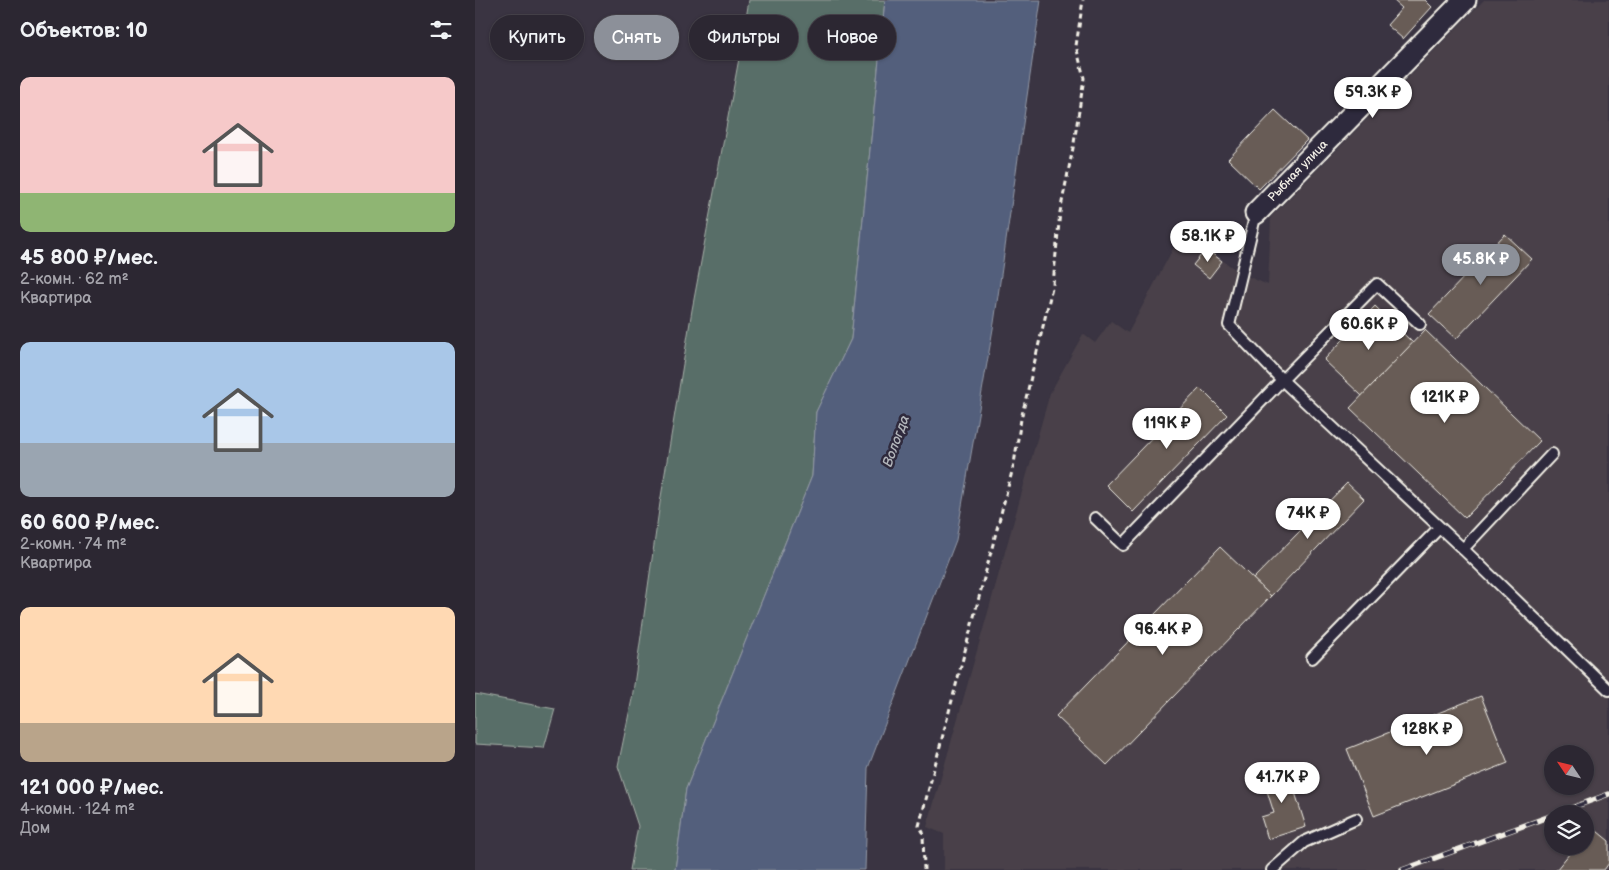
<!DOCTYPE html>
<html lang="ru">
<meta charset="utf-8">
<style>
:root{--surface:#2c2732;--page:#342f3a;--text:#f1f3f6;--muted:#a6a5ac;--line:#48444d;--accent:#8c9099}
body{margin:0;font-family:"Balsamiq Sans",sans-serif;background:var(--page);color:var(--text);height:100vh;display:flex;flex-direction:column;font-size:19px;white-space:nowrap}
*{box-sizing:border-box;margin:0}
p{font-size:16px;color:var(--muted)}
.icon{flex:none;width:28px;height:28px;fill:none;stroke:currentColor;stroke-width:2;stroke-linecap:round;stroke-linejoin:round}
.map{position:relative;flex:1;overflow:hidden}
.drawer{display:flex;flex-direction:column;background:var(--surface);width:475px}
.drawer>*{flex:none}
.banner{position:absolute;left:15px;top:15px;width:475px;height:45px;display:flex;gap:10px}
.needle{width:32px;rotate:305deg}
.tools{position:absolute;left:1069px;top:745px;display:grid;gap:10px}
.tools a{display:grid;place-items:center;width:50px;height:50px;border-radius:50%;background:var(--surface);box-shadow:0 1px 4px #0004,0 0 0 1px var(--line);font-size:25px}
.price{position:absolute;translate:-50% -42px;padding:0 11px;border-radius:18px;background:#fff;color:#222;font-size:16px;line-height:32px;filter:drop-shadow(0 1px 2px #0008)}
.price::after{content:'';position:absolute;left:50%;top:30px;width:15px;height:11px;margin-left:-8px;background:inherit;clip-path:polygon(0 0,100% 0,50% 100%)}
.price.on{background:var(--accent);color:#fff}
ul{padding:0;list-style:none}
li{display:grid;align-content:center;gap:10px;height:265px;padding:0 20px}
li span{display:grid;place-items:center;height:155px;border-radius:10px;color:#555}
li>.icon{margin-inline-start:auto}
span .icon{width:90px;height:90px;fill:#fffc;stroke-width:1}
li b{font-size:21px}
h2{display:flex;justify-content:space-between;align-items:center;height:60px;padding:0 20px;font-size:21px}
.chip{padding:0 18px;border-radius:22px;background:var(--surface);box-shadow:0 1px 4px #0004,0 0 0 1px var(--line);font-size:18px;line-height:45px}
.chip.on{background:var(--accent);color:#fff}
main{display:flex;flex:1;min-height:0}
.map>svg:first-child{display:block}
.built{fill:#484048;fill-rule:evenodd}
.green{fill:#596e68;stroke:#a6b0a8}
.water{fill:#535f7b;stroke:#9399a7}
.building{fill:#685c57;stroke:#f4f1e8}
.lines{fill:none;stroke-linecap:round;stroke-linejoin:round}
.lane-casing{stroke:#f4f1e8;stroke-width:14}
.street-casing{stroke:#f4f1e8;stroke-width:25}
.path{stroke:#f4f1e8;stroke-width:3;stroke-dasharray:5 4;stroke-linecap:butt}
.lane{stroke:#2f2a3d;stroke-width:10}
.street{stroke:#2f2a3d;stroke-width:21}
.rail-casing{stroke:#f4f1e8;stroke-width:5.5}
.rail{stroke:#2f2a3d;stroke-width:4;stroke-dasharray:11;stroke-linecap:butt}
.labels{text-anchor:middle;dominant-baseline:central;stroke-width:5;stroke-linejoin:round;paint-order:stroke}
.street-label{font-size:12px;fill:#f4f1e8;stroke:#2f2a3d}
.water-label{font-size:14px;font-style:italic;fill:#b4b7bc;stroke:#2f2a3d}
</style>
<main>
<section class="drawer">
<h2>Объектов: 10<svg class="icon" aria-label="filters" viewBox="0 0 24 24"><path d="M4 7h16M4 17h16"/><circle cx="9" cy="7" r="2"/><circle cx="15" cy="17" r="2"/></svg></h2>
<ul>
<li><span style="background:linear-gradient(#f6c9c9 75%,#8fb573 0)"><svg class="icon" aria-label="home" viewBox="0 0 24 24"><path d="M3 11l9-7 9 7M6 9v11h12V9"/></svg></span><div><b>45 800 ₽/мес.</b><p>2-комн. · 62 m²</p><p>Квартира</p></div></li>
<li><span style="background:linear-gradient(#a9c7e8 65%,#9aa5b1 0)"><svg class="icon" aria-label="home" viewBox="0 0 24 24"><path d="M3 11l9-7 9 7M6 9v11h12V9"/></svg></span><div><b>60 600 ₽/мес.</b><p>2-комн. · 74 m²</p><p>Квартира</p></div></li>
<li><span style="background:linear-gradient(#ffd9b3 75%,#b9a48a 0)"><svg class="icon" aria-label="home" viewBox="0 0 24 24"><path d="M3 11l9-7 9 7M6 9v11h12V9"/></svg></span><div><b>121 000 ₽/мес.</b><p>4-комн. · 124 m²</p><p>Дом</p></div></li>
</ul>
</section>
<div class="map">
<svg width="1134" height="870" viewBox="0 0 1134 870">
<rect width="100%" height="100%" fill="#3a3442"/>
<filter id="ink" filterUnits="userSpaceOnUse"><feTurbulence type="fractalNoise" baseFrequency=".02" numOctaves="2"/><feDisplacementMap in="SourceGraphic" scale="10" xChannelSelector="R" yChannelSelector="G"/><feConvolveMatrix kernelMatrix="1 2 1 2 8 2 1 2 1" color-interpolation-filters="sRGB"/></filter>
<g filter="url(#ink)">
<path class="built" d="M1009,0H1134V870H469V834L452,827L575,393L608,334L620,343L636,321L653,333L699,247L731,249L767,274L793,285L796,217ZM1078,754H1110V786H1078ZM1078,814H1110V846H1078Z"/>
<g class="green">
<polygon points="274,0 410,0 376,339 341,412 337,476 211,789 200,870 155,870 163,826 143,766 157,699 185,503 217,310 268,37"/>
<polygon points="0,694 80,709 69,748 0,744"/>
</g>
<polygon class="water" points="410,0 566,0 519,323 481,540 393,768 390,870 200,870 211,789 337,476 341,412 376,339"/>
<g class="building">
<polygon points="918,0 950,0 957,7 928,39 912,25 927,8"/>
<polygon points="800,110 832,140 784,189 753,159"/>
<polygon points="1030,234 1057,259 981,339 954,314"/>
<polygon points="731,249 747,261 734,278 718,265"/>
<polygon points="900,306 938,343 887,396 849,360"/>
<polygon points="950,330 1065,441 990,518 875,408"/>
<polygon points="725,388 752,415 658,512 631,485"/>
<polygon points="872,483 889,499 796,596 778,579"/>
<polygon points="745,547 796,596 632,765 581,716"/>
<polygon points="1006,696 1033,763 899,816 872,749"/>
<polygon points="811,764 831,827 793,839 786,817 799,813 786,772"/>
<polygon points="1117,827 1134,841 1134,863 1129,870 1081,870 1095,853 1088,846 1110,846 1110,835"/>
</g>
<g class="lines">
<defs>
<g id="lane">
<polyline points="781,213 754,325 807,380 988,549 1134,690"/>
<polyline points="620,518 648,545 807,380 902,284 945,324"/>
<polyline points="988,549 1077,454"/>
<polyline points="837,658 964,528"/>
<polyline points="797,870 829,842 881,819"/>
</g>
<polyline id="street" points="781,213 990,0"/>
</defs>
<use href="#lane" class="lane-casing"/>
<use href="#street" class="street-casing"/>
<polyline class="path" points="449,870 448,832 444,826 539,464 546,419 578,284 585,212 599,143 609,78 601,46 608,0"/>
<use href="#lane" class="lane"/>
<use href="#street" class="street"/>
<defs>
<g id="rail">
<polyline points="1080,814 1134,794"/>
<polyline points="927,870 1078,815"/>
</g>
</defs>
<use href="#rail" class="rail-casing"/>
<use href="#rail" class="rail"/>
</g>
</g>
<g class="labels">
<g class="street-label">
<text transform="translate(823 171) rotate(-46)">Рыбная улица</text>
</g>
<g class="water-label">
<text transform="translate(421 441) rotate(-70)">Вологда</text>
</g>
</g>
</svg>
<div class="tools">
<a><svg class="needle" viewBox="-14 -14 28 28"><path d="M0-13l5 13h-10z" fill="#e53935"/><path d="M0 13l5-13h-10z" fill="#a6a5ac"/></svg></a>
<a><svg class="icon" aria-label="layers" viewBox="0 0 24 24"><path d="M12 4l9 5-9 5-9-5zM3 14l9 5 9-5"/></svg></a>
</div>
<b class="price" style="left:898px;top:119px">59.3K ₽</b>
<b class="price" style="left:733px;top:263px">58.1K ₽</b>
<b class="price on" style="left:1006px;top:286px">45.8K ₽</b>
<b class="price" style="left:894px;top:351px">60.6K ₽</b>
<b class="price" style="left:970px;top:424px">121K ₽</b>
<b class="price" style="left:692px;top:450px">119K ₽</b>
<b class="price" style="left:833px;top:540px">74K ₽</b>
<b class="price" style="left:688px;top:656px">96.4K ₽</b>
<b class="price" style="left:952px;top:756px">128K ₽</b>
<b class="price" style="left:807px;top:804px">41.7K ₽</b>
<div class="banner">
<a class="chip">Купить</a>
<a class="chip on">Снять</a>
<a class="chip">Фильтры</a>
<a class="chip">Новое</a>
</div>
</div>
</main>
